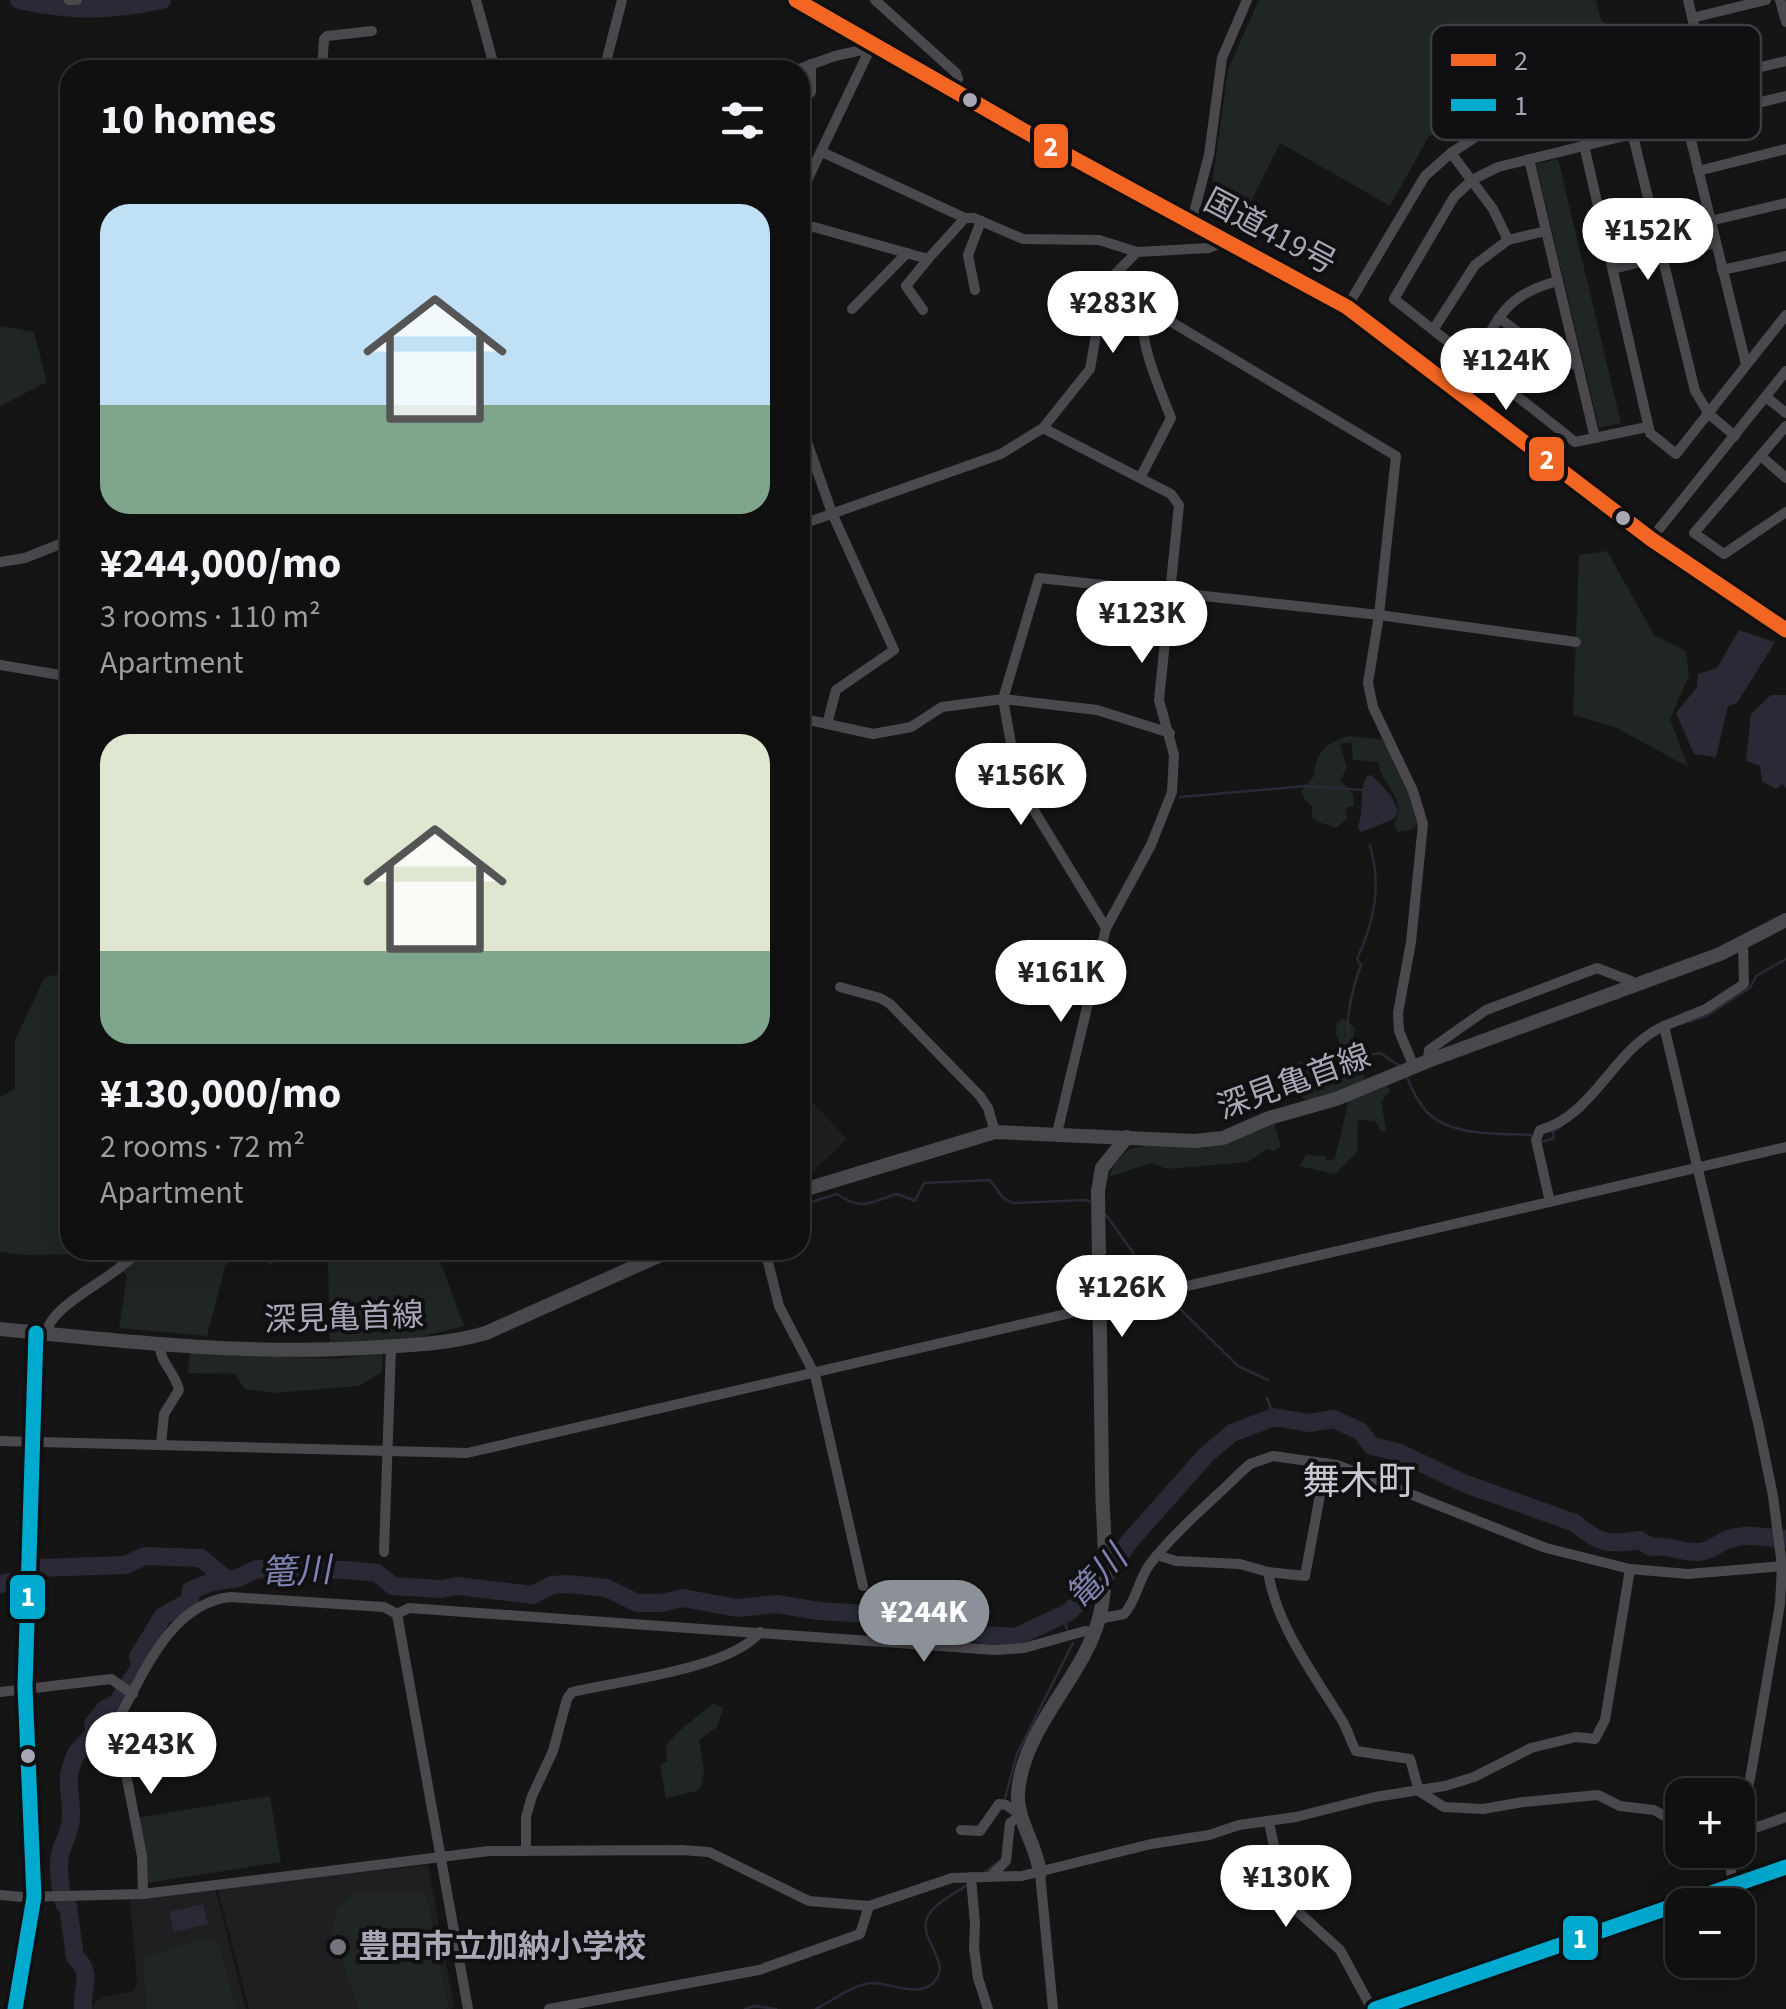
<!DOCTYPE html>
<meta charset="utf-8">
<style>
:root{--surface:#101010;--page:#1e1e1e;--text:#f1f3f6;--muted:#9c9d9f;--line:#303030;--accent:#8c9099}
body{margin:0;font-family:"Source Sans 3","Noto Sans JP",sans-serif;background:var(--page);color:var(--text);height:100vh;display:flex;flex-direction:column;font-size:38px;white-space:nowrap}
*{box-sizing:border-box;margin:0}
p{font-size:32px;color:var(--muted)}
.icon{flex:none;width:55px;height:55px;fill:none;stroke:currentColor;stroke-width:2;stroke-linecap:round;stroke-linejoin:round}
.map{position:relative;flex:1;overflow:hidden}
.drawer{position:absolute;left:60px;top:60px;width:750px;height:1200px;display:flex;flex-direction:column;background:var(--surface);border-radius:30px;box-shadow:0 10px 40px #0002,0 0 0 2px var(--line)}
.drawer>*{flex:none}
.tools{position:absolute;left:1665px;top:1778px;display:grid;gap:20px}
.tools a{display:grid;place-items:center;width:90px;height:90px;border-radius:20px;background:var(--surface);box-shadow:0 10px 40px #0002,0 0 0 2px var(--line);font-size:50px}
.price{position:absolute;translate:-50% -85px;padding:0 22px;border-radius:35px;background:#fff;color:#222;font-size:32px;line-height:65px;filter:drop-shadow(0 2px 5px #0008)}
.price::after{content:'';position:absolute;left:50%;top:60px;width:30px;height:22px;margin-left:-15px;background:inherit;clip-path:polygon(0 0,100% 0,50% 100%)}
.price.on{background:var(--accent);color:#fff}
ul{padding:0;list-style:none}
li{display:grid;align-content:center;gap:20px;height:530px;padding:0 40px}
li span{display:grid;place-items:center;height:310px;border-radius:30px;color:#555}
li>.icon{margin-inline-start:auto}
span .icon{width:180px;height:180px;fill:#fffc;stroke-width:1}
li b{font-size:42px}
h2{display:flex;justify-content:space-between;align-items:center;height:120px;padding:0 40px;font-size:42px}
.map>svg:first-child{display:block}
.built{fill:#1f1f21}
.green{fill:#1f2623}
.water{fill:#292a36}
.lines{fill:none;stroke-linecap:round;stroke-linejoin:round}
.stream{stroke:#292a36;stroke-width:2.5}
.river{stroke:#292a36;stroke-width:18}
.street{stroke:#4b494e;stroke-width:10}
.secondary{stroke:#49484c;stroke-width:14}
.highway{stroke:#4c4c4f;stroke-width:18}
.bus-1-casing{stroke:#100f11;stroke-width:22}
.bus-2-casing{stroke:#100f11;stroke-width:22}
.bus-1{stroke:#f26522;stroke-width:15}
.bus-2{stroke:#00a9ce;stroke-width:15}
.bus-dot{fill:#a9a6b6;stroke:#100f11;stroke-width:4}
.poi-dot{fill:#75737e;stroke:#100f11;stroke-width:4}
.labels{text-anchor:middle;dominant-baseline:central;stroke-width:8;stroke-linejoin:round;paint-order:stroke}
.street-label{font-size:32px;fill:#a9a6b6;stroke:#100f11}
.poi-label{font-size:32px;font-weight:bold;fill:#a9a6b6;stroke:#100f11;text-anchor:start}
.water-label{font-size:35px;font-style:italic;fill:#7e82b0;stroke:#100f11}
.quarter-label{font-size:38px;fill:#c9c7d2;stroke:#100f11}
.key{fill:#100f11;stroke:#3e3c43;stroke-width:2.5}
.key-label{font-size:28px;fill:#a9a6b6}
.line-badge{stroke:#100f11;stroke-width:4}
.badge-label{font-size:28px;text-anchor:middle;font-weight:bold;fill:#fff}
</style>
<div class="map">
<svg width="1786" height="2009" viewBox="0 0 1786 2009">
<rect width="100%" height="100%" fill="#151515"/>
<g class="built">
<polygon points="800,1089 847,1139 800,1184"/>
<polygon points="428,1865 454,2006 451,2009 249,2009 217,1887"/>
<polygon points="215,1888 246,2009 92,2009 94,2003 104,1997 134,1991 137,1983 130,1900 136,1896"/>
</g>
<g class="green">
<polygon points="1259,0 1596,0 1601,19 1658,74 1429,136 1390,206 1280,143 1238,228 1208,215 1228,69"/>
<polygon points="1558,159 1621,423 1599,428 1536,164"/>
<polygon points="0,326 34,332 47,382 0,406"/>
<polygon points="1607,551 1654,635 1686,651 1689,675 1670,719 1688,767 1615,727 1573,715 1579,555"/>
<path d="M1350,736L1385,740L1413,796L1419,824L1411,830L1398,832L1394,823C1409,800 1381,785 1378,762L1353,760L1351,742L1340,744L1347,768L1340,780L1353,794L1354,806L1346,808L1347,819L1336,828L1318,822L1312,817V806L1305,800L1301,791L1314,776C1314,753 1329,740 1350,736Z"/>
<polygon points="70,972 70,1250 283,1250 271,1265 253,1254 226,1264 207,1336 119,1328 127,1276 107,1254 25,1255 0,1252 0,1097 15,1089 15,1040 45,977"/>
<polygon points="1344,1019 1355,1028 1349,1062 1358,1064 1365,1077 1361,1084 1364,1095 1386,1086 1391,1090 1381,1101 1386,1130 1381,1132 1376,1122 1358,1119 1357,1152 1335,1174 1299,1166 1306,1155 1325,1156 1327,1161 1335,1159 1348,1103 1344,1093 1312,1102 1291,1093 1286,1077 1289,1065 1315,1058 1328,1062 1342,1049 1336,1034 1337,1022"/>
<polygon points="1274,1123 1281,1146 1274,1151 1267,1149 1248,1162 1167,1169 1151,1163 1108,1177 1115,1163 1129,1149"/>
<polygon points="319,1250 436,1250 464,1326 405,1341 330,1343 328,1263"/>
<polygon points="190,1352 334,1359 383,1353 382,1372 359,1386 274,1393 245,1389 235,1374 188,1373"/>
<polygon points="714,1703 723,1708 717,1727 699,1740 704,1769 701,1786 696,1791 666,1798 660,1765 667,1761 666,1745 679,1731"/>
<polygon points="270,1796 281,1862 147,1883 137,1818"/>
<polygon points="353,1893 426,1893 448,2005 444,2009 359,2009 332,1933 336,1909"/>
<polygon points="197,1940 218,1942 237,2009 147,2009 143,1958"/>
</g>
<g class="water">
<polygon points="1739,630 1775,642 1737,703 1728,706 1716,757 1694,754 1676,713 1697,687 1698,674 1717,668"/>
<polygon points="1771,695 1786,695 1786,788 1782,784 1776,789 1762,781 1760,766 1746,761 1751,714"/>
<path d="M1372,775L1392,797L1398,811L1394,819L1361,832L1358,827C1365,808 1358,794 1367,776Z"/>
<polygon points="203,1904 208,1924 174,1932 169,1912"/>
</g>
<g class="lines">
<g class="stream">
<polyline points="1180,797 1306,786 1363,790"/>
<path d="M1370,846C1382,886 1374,922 1357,959L1361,965C1350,994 1344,1025 1350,1056L1355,1058L1380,1053L1400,1066"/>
<polyline points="1681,1024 1706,1016 1750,988 1756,976 1786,959"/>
<path d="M1407,1078C1413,1090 1418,1104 1428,1113C1453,1137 1500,1133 1531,1135"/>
<polyline points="1541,1142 1554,1138 1553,1132 1583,1110"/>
<path d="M800,1206L836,1194C865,1211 867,1203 897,1194L915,1201L924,1183L990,1180L1003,1198L1013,1203L1086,1200L1090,1202"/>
<polyline points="1106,1215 1158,1287"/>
<polyline points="1169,1298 1238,1366 1268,1380"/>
<polyline points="1267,1398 1274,1417"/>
<polyline points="1067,1629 1065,1623 1069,1612"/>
<polyline points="1004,1802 1017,1754 1073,1643"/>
<polyline points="985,1872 1000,1861"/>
<polyline points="745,2009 754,2006 776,2009"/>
<path d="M816,2009C832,2001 853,1984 872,1983C890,1983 917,1997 932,1984C957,1963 912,1937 930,1913C938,1901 956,1893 967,1885"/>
</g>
<g class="river">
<path d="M19,0C73,12 108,11 162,0"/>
<polyline points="0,1584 25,1579 38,1568 125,1565 145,1556 201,1558 226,1579"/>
<path d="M83,2009C81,1989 94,1973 75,1957L68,1906L64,1903C60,1888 56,1862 62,1848C66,1837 70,1831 71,1818C72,1799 65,1780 72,1764C78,1746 85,1745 95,1733L93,1724L104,1710L117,1703L141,1666L138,1657L163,1616L190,1601L191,1590L212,1582L238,1578L257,1569L346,1570L377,1573L393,1586L441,1589L458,1586L533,1595L552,1585L567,1584L607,1588L637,1603H661L683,1598L737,1608L777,1604L819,1611L868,1614L883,1624L904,1629L953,1626L983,1635L1016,1637L1069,1612L1108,1573L1128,1543L1206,1455L1232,1433L1274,1417L1309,1423L1333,1419L1360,1431L1372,1446L1398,1452L1463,1483L1575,1523C1599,1544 1609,1545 1640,1540L1650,1547C1670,1544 1680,1553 1699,1552C1711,1551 1718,1543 1729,1539C1749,1532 1766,1538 1786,1539"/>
</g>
<g class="street">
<polyline points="69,0 77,0"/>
<polyline points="476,0 493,62"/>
<polyline points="875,0 956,73 958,79 953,88"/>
<polyline points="1688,0 1707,79"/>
<polyline points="1780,0 1786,22"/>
<polyline points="1692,18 1766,0"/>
<polyline points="322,70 324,39 327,36 372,31"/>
<path d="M461,70C502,60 530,63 571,70"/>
<polyline points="604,70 622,0"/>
<polyline points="796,70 835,56 871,48"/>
<polyline points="1624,99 1695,391 1709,414 1735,436"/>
<polyline points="800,103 811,92 811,64"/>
<polyline points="1686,120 1746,364"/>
<polyline points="1584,145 1650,433 1676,454 1786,315"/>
<polyline points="822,152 965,218"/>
<polyline points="1451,153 1493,209 1508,240"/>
<polyline points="1529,159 1595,438"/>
<polyline points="1698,171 1786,149"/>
<polyline points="800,195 869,51"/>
<polyline points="1710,221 1786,203"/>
<polyline points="1191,224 1209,155 1222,58 1247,0"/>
<polyline points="800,229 814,227 928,259 965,218 974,218 1023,239 1099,240 1137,252 1209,248 1223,242"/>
<polyline points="1613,269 1716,243"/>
<polyline points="1722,270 1786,256"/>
<polyline points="975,290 968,255 981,221"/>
<polyline points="1347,307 1425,176 1451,153 1477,136 1786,61"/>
<polyline points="852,309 907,253"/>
<polyline points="923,310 906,286 928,259"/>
<polyline points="1499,318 1564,366 1577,363"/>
<polyline points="1433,330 1475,265 1508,240 1546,231"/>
<path d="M1473,362C1500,317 1504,295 1558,281"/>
<polyline points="1766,397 1786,413"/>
<polyline points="800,422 832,513 894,650 836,690 827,724"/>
<polyline points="1786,426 1694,533 1724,554 1786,512"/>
<polyline points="1647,427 1575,442 1394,299 1454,197 1472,180 1498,167 1786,96"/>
<polyline points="1043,428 1171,494 1179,505 1159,700 1174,755 1172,792 1151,845 1106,928 1057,1133"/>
<polyline points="1761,456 1786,478"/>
<path d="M1140,478L1171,418C1162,394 1131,327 1148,308L1396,456L1379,615L1368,683L1373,707L1413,791L1423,824L1411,942L1398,1013L1399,1031L1414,1067"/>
<polyline points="800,525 1001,454 1043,428 1090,369 1105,284 1137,252"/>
<polyline points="1651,539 1786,371"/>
<polyline points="0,562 25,558 70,540"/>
<polyline points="0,665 60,675 70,673"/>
<polyline points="800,718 873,734 911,727 942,707 1003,699 1097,710 1170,733"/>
<polyline points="1106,928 1027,799 1015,766 1003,699 1039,578 1379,615 1576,642"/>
<polyline points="840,987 880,998 890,1004 980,1096 988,1108 995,1132"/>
<polyline points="1428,1061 1429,1050 1486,1010 1597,968 1631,981 1635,986"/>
<path d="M1550,1202L1536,1140L1540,1130C1594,1116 1614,1048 1664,1026"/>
<polyline points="765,1250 779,1306 815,1375 863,1586"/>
<path d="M46,1334C50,1303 118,1278 138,1250"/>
<path d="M159,1342C160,1364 174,1370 179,1390L164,1414L161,1445"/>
<polyline points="0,1441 467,1453 1786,1147"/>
<polyline points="384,1552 391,1347"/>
<polyline points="1157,1555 1176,1561 1240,1564 1268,1572 1305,1576 1326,1463"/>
<path d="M1268,1572C1277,1627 1315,1676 1343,1722C1348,1731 1351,1742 1356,1751L1410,1759L1419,1791L1444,1807L1483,1809L1523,1802L1598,1795L1620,1806L1654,1810L1682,1826"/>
<polyline points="397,1614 409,1608 995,1650 1024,1648 1085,1631 1092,1632"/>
<polyline points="397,1614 468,2009"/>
<path d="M1098,1619L1124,1614C1137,1600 1138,1580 1150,1564C1175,1531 1210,1503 1240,1473L1250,1464L1273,1456L1337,1465L1546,1548L1630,1569L1688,1574L1782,1566"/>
<polyline points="0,1692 111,1679 133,1694"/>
<polyline points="1738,1818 1750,1779 1780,1604 1782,1566 1773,1496 1758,1423 1664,1026 1706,1009 1744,984 1743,944"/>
<polyline points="1269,1822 1276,1856 1290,1881 1283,1898 1340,1950 1372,2009"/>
<polyline points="961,1830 980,1831 999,1804 1006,1805 1021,1815 1010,1823 1006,1861 992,1875"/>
<polyline points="1738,1834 1786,1817"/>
<polyline points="1728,1850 1733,1885"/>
<path d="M526,1851V1817L532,1796L553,1751L567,1699L572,1692C618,1681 731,1669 760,1632"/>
<polyline points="1040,1873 1053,2009"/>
<polyline points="971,1877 975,1924 974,1948 978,1978 988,2009"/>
<path d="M143,1894L142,1856L116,1723C143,1676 169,1604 230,1597L384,1607L397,1614"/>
<polyline points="0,1895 23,1897 143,1894 489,1851 681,1850 709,1852 809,1901 869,1906 952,1878 1022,1876 1151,1844 1209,1835 1239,1825 1296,1817 1375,1797 1445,1786 1474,1777 1531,1748 1576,1737 1595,1739 1605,1720 1630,1569"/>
<polyline points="549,2009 759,1970 860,1934 869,1906"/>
</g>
<g class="secondary">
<polyline points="800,1191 995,1132 1195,1141 1223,1138 1269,1118 1336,1099 1428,1061 1720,954 1786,920"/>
<path d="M0,1329C126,1342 254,1356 380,1347C416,1345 452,1343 486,1333L672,1250"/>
<path d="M1040,1873C1037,1845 1016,1820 1018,1793C1023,1726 1084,1678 1100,1615C1110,1572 1102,1522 1102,1479C1101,1383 1099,1287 1098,1191L1102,1168L1127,1137"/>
<polyline points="15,2009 34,1897 25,1687 36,1333"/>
<polyline points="1375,2009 1786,1867"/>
</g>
<polyline class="highway" points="796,0 1049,145 1347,307 1651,539 1786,630"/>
<defs>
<polyline id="bus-1" points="796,0 1049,145 1347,307 1651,539 1786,630"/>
<g id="bus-2">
<polyline points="15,2009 34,1897 25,1687 36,1333"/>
<polyline points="1375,2009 1786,1867"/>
</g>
</defs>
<use href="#bus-1" class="bus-1-casing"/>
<use href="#bus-2" class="bus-2-casing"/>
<use href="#bus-1" class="bus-1"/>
<use href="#bus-2" class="bus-2"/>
</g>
<g class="bus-dot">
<circle cx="970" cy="100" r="9"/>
<circle cx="1623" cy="518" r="9"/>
<circle cx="28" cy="1756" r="9"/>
</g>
<circle class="poi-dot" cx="338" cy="1947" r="10"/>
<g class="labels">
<g class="street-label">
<text transform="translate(1270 232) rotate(28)">国道419号</text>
<text transform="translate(1294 1082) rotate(-20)">深見亀首線</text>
<text transform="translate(344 1318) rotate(-2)">深見亀首線</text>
</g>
<g class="poi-label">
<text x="358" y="1947">豊田市立加納小学校</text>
</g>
<g class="water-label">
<text transform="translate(296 1572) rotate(-3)">篭川</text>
<text transform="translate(1097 1578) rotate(-47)">篭川</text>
</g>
<g class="quarter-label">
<text x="1359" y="1482">舞木町</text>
</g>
</g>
<rect x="1431" y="25" width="330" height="115" rx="15" class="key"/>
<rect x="1451" y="54" width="45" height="12" fill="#f26522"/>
<rect x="1451" y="99" width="45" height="12" fill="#00a9ce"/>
<g class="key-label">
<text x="1514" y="70">2</text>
<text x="1514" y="115">1</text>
</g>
<g class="line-badge">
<rect x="1032" y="122" width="38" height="48" rx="10" fill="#f26522"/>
<rect x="1527" y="435" width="39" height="48" rx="10" fill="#f26522"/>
<rect x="8" y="1573" width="39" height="48" rx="10" fill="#00a9ce"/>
<rect x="1561" y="1914" width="39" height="48" rx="10" fill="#00a9ce"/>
</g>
<g class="badge-label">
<text x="1051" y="156">2</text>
<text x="1547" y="469">2</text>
<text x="28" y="1606">1</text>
<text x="1580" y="1948">1</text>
</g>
</svg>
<div class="tools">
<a>+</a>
<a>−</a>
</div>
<b class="price" style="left:1648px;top:283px">¥152K</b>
<b class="price" style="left:1113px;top:356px">¥283K</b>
<b class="price" style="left:1506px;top:413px">¥124K</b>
<b class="price" style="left:1142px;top:666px">¥123K</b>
<b class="price" style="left:1021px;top:828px">¥156K</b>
<b class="price" style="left:1061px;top:1025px">¥161K</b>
<b class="price" style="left:1122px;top:1340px">¥126K</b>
<b class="price on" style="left:924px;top:1665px">¥244K</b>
<b class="price" style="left:151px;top:1797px">¥243K</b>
<b class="price" style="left:1286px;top:1930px">¥130K</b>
<section class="drawer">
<h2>10 homes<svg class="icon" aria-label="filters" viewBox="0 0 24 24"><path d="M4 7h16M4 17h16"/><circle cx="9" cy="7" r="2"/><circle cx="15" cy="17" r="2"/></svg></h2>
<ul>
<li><span style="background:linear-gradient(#bfe0f5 65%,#7fa58c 0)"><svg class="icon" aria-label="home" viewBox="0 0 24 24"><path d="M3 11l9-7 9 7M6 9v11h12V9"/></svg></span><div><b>¥244,000/mo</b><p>3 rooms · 110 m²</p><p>Apartment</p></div></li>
<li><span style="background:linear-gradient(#dfe7d0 70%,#7fa58c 0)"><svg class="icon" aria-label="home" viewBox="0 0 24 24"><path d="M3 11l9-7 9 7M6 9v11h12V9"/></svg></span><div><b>¥130,000/mo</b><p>2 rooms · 72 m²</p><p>Apartment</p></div></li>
</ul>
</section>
</div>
